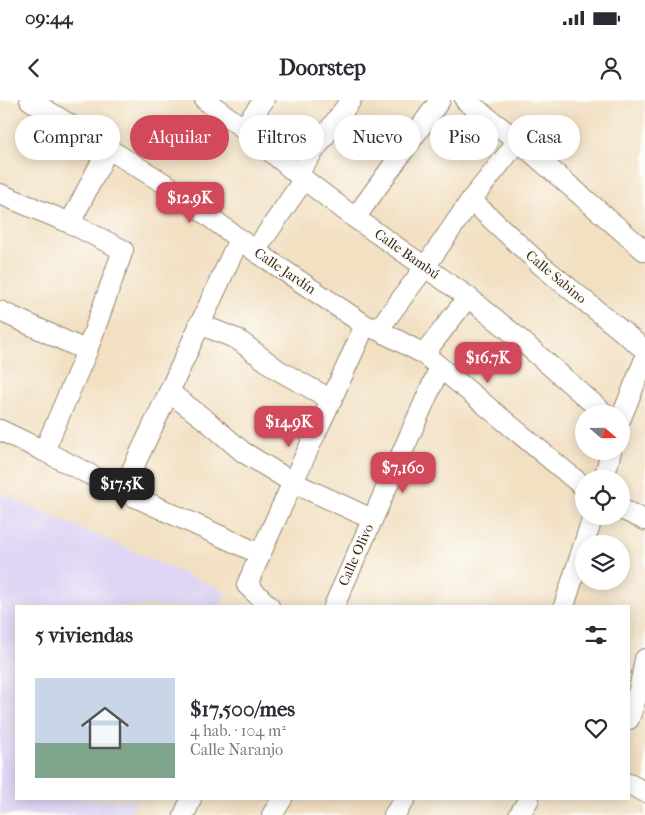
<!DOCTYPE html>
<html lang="es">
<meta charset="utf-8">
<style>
:root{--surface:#fff;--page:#f7f7f7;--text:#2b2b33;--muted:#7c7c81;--line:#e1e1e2;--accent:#d1495b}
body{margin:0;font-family:"IM FELL French Canon",serif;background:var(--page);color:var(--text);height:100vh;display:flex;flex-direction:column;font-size:19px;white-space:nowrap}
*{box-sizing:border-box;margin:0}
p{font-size:16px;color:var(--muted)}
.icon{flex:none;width:28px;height:28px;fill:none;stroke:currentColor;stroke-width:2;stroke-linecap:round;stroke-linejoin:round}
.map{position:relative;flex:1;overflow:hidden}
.side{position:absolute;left:15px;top:505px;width:615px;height:195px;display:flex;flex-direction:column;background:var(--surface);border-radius:0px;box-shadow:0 2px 12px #0003}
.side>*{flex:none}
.guide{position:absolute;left:15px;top:15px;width:615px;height:45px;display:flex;gap:10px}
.needle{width:32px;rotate:110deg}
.buttons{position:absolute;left:575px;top:305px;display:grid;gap:10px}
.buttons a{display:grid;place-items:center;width:55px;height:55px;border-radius:50%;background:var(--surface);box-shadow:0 2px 12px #0003;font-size:25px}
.price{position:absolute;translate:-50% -42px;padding:0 11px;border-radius:10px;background:var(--accent);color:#fff;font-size:16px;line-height:32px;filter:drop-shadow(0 1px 2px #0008)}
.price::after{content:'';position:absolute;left:50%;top:30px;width:15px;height:11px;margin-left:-8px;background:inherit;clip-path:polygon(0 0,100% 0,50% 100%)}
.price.on{background:#222;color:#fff}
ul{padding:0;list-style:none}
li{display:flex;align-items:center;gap:15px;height:125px;padding:0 20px}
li+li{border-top:1px solid var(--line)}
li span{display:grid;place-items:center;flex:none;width:140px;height:100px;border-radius:0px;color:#555}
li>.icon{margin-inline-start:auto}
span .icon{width:60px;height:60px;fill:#fffc;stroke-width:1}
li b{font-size:21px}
h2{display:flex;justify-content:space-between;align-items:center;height:60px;padding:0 20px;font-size:21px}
.tag{padding:0 18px;border-radius:22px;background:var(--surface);box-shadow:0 2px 12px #0003;font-size:18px;line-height:45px}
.tag.on{background:var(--accent);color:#fff}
.status{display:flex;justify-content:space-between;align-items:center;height:35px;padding:0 25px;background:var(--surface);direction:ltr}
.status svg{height:14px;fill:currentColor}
header{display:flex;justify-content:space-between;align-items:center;height:65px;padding:0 20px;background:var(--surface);font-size:22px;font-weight:700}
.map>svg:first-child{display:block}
.built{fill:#dfd5f5}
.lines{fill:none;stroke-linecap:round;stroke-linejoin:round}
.minor-casing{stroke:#968570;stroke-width:22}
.minor{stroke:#fff;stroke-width:20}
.labels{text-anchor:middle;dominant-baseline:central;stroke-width:4;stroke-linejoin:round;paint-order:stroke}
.street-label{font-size:14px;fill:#3b2a1e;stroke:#fdfcf7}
</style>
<div class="status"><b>09:44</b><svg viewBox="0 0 49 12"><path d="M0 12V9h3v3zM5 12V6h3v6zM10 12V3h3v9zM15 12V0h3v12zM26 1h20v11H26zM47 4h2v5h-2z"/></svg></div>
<header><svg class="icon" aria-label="back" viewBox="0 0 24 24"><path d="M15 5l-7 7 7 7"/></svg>Doorstep<svg class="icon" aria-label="person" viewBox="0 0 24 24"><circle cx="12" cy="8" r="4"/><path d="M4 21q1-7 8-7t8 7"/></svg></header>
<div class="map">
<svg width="645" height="715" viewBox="0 0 645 715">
<rect width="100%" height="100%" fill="#fdfcf7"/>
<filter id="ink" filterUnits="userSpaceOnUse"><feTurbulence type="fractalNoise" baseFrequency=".02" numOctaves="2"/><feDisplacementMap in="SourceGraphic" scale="10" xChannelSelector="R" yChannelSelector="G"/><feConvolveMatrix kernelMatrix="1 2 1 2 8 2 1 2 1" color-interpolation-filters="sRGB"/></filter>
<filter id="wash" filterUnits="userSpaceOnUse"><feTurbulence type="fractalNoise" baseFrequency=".0096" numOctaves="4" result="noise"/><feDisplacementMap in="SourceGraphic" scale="20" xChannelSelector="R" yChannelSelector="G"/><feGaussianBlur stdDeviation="1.12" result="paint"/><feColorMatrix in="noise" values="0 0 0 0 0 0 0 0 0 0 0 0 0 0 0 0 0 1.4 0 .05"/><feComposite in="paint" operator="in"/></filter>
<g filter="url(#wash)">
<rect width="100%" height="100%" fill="#f2e0c3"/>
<polygon class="built" points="0,393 226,492 220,506 16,506 16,699 137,699 130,715 2,715 0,714"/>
</g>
<g filter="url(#ink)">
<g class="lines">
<defs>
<g id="minor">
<polyline points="30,0 170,87 255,151 365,225 378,230 424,254 584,387"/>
<polyline points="205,0 243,28 297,74 355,118 468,197 515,235 605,314"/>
<polyline points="465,0 518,41 645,151"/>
<polyline points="243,28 264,0"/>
<polyline points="297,74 351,0"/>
<polyline points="0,94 70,123 123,150 87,251 44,351"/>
<polyline points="471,100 541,165 645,250"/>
<polyline points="355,118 440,0"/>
<polyline points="70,123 108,49"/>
<polyline points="255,151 304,79"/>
<polyline points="0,211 87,251"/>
<polyline points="199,224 237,239 278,270 332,300"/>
<polyline points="378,230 425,167 471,100 518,41"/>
<polyline points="424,254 468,197"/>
<polyline points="169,292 207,321 243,352 292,382 372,419"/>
<polyline points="621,318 645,259"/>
<polyline points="0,330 44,351 122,391 260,454"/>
<polyline points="604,379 611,351"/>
<polyline points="122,391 169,292 239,139"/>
<polyline points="621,409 645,420"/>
<polyline points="584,444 593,416"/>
<path d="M269,506L247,485C284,397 327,312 365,225"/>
<polyline points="334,506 440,267"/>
<polyline points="564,506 584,444"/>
<polyline points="629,619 639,590 645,559"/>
<polyline points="629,684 645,692"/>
<polyline points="184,715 191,699"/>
<polyline points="272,715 282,699"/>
<polyline points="394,715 405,699"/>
<polyline points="519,715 529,699"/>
</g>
</defs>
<use href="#minor" class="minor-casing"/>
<use href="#minor" class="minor"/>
</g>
</g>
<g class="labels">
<g class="street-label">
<text transform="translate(407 154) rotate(35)">Calle Bambú</text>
<text transform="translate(285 171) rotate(34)">Calle Jardín</text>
<text transform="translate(556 177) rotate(40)">Calle Sabino</text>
<text transform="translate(356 455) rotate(-66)">Calle Olivo</text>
</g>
</g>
</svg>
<div class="buttons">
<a><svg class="needle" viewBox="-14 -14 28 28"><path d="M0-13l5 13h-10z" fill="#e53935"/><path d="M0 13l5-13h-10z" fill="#7c7c81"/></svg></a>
<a><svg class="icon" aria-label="locate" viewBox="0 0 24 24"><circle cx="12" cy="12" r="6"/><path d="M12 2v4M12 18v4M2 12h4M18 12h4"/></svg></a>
<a><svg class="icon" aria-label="layers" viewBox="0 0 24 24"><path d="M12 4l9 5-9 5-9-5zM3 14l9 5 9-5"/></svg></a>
</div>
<b class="price" style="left:190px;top:124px">$12.9K</b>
<b class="price" style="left:488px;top:284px">$16.7K</b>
<b class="price" style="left:289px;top:348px">$14.9K</b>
<b class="price" style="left:403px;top:394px">$7,160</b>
<b class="price on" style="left:122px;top:410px">$17.5K</b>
<div class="guide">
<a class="tag">Comprar</a>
<a class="tag on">Alquilar</a>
<a class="tag">Filtros</a>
<a class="tag">Nuevo</a>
<a class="tag">Piso</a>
<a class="tag">Casa</a>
</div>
<section class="side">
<h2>5 viviendas<svg class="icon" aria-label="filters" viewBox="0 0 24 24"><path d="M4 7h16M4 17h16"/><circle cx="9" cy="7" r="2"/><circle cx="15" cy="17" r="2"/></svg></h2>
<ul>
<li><span style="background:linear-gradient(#c9d6e8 65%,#7fa58c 0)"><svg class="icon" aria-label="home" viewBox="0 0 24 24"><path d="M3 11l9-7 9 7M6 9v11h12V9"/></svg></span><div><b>$17,500/mes</b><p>4 hab. · 104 m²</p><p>Calle Naranjo</p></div><svg class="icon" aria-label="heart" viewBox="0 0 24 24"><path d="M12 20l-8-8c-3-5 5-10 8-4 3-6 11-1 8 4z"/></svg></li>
</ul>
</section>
</div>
